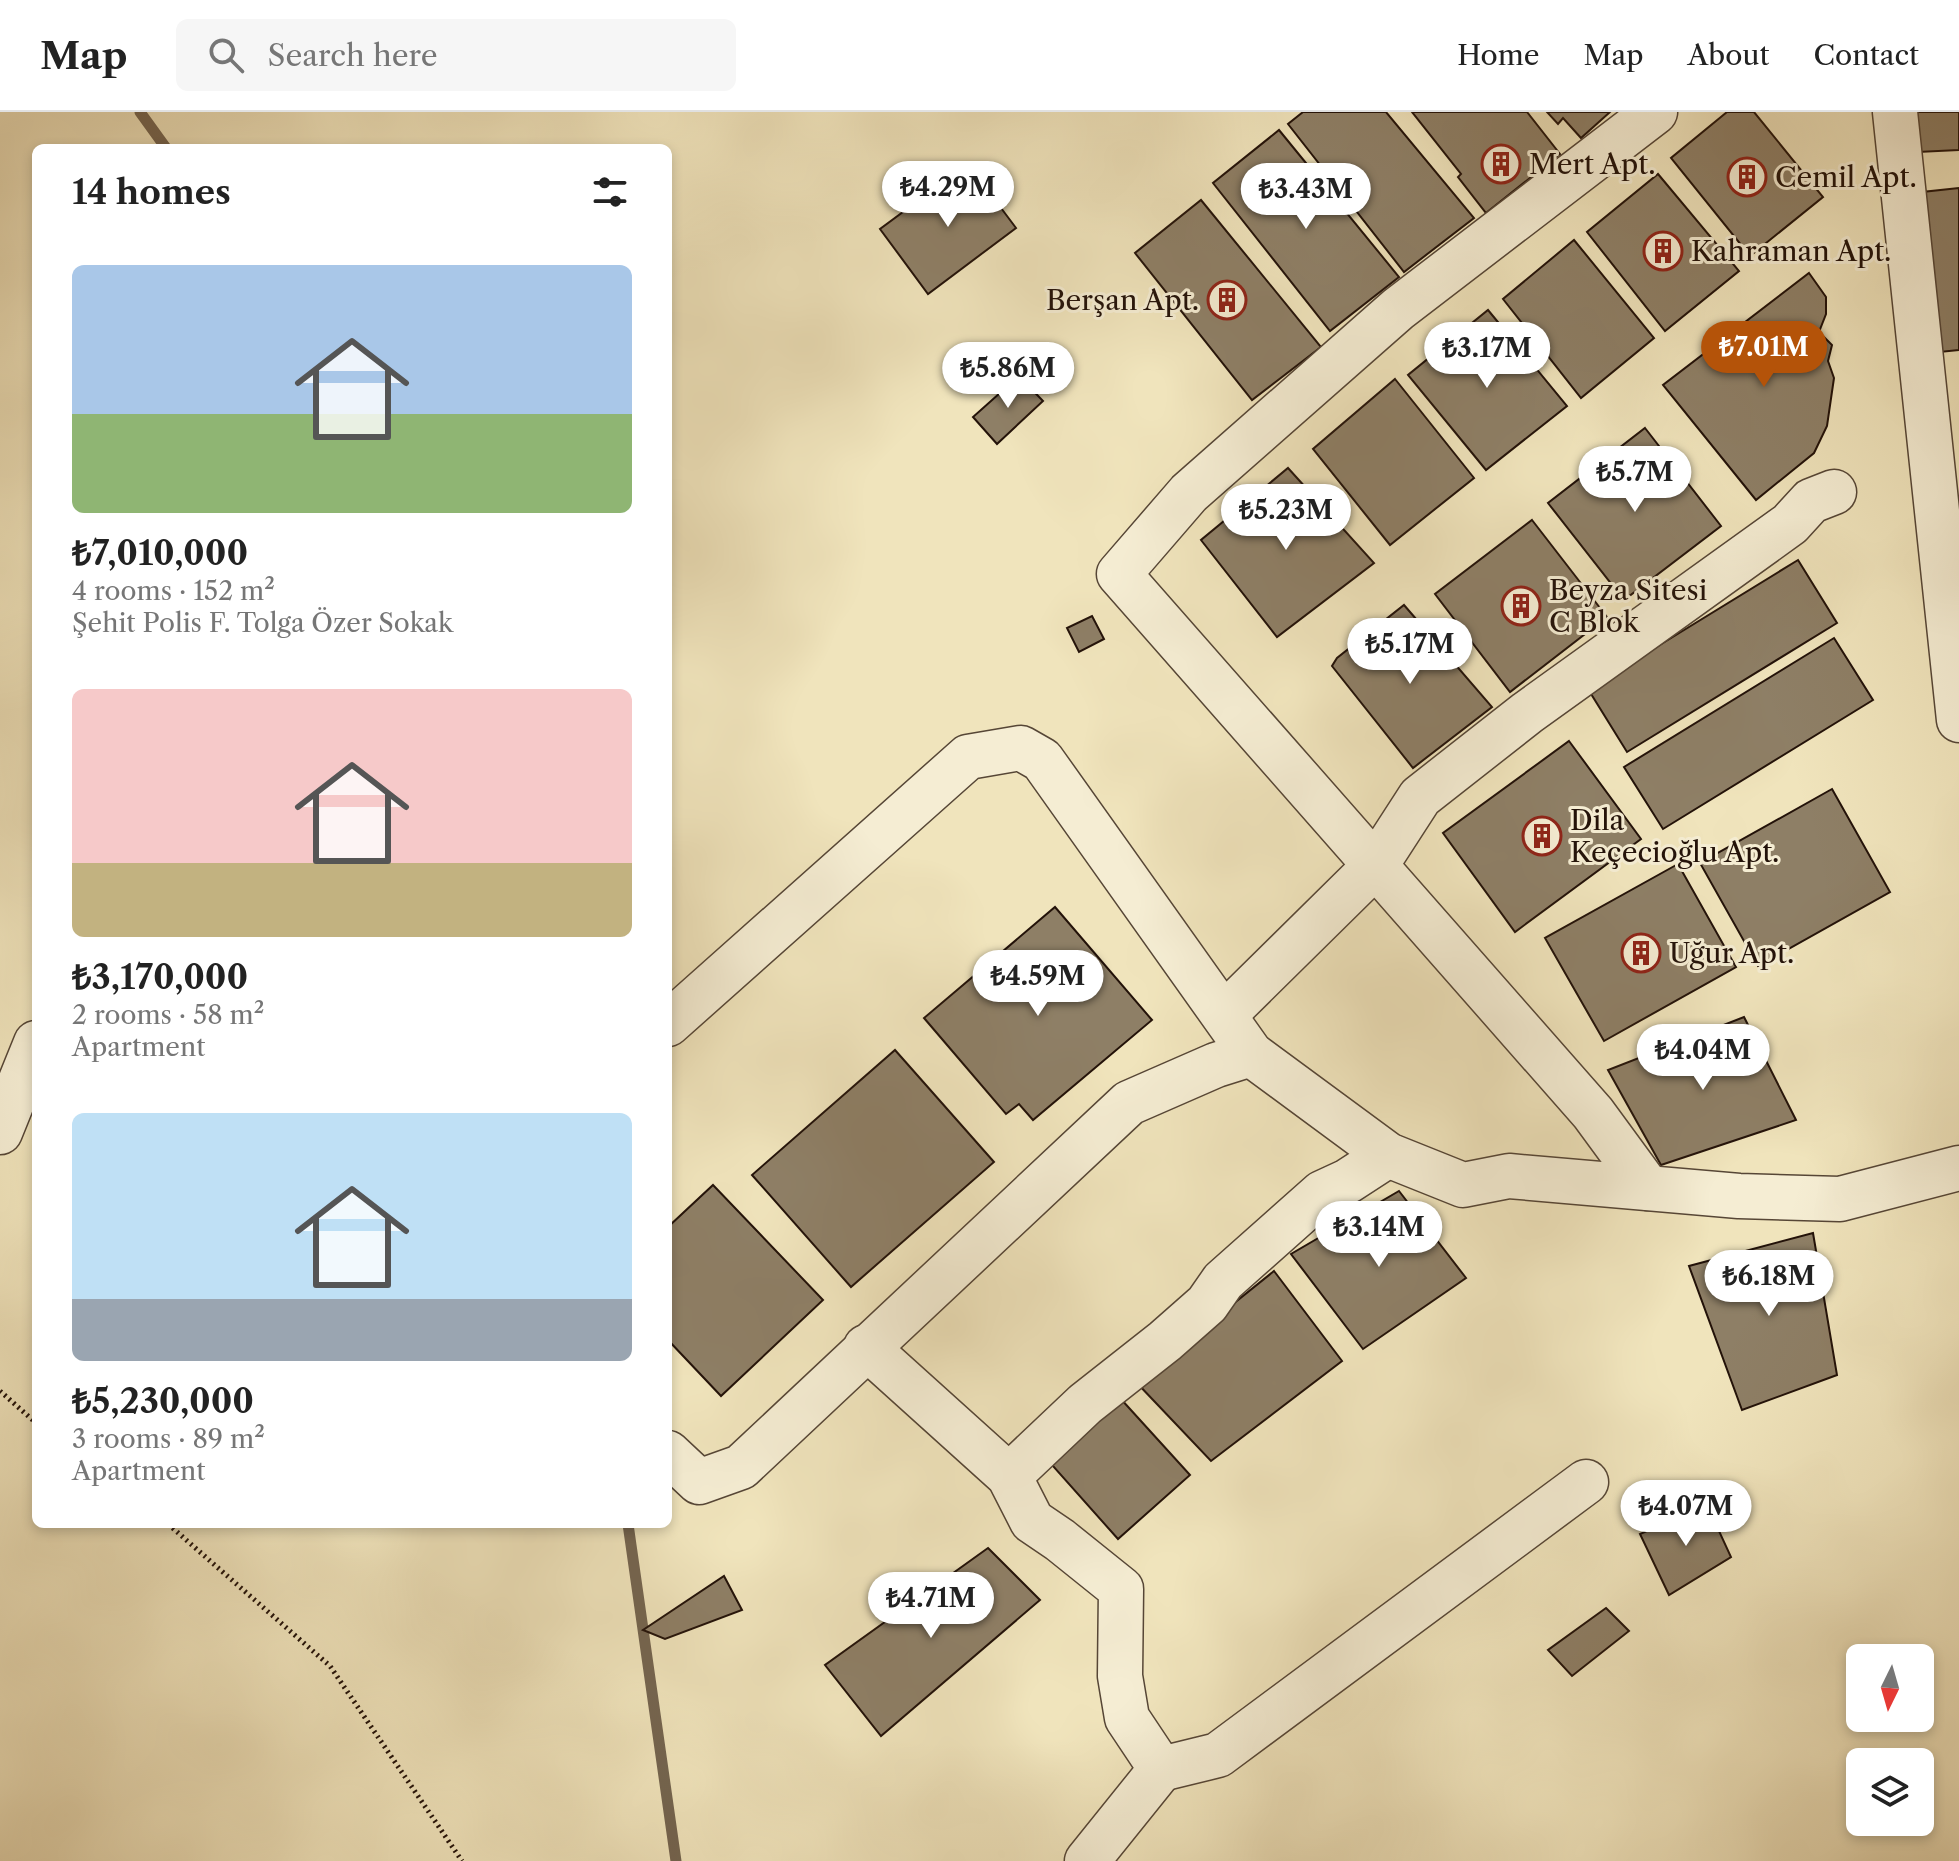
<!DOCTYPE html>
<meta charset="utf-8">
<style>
:root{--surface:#fff;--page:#f6f6f6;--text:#222;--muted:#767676;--line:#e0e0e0;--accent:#b45309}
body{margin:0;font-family:"Libre Caslon Text",serif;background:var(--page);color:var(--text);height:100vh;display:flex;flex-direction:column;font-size:30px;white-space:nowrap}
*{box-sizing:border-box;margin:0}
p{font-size:26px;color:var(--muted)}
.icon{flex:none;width:44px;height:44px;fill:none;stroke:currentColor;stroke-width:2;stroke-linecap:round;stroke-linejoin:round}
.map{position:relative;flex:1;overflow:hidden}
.details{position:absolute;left:32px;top:32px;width:640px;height:1384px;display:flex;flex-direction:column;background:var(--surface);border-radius:12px;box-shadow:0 4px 12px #0003}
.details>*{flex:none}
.needle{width:52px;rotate:185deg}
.buttons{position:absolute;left:1846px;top:1532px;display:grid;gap:16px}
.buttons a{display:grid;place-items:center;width:88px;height:88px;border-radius:12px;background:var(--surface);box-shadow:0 4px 12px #0003;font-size:40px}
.price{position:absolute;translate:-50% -68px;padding:0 18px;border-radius:28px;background:#fff;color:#222;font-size:26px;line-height:52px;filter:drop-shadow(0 2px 4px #0008)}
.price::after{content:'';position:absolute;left:50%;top:48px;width:24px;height:18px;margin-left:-12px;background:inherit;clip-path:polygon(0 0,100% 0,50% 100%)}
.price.selected{background:var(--accent);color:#fff}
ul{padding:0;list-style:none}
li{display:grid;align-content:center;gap:16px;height:424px;padding:0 40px}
li span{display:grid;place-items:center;height:248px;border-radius:12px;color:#555}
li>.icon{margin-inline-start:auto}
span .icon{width:144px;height:144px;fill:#fffc;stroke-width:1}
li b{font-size:34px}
h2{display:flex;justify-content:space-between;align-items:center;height:96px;padding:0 40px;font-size:34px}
header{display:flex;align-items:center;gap:48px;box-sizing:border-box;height:112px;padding:0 40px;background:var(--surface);border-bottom:2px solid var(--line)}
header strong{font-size:38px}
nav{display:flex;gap:44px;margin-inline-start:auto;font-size:28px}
.search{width:560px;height:72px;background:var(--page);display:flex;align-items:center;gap:20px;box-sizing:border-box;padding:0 28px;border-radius:12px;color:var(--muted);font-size:30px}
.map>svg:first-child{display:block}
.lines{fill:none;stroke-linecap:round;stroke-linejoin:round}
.stream{stroke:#746550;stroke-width:11}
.building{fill:#8e7f66;stroke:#231209;stroke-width:2}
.minor-casing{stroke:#564636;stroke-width:47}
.path{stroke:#231209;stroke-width:5;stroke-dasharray:2 4;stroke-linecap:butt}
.minor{stroke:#f5edd3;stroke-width:44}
.labels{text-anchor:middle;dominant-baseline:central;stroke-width:6;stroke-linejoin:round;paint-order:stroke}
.poi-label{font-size:28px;fill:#231209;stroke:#f5edd3;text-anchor:start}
</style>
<header>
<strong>Map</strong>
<div class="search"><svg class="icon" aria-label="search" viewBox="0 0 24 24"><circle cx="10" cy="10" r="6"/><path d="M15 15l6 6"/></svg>Search here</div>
<nav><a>Home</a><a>Map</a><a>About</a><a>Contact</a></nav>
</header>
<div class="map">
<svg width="1959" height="1749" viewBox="0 0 1959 1749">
<rect width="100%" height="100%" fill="#f0e4bc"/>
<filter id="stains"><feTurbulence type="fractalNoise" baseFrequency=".0025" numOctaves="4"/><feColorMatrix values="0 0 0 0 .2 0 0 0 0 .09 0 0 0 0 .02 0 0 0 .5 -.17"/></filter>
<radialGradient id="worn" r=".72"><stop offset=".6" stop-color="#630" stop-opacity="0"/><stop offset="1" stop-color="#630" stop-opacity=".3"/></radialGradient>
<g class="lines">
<g class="stream">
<polyline points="140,0 166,36"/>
<polyline points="628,1412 676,1749"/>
</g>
</g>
<g class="building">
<polygon points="1303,0 1386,0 1474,106 1404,160 1288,12"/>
<polygon points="1412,0 1527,0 1560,42 1486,101 1458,65 1461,62"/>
<polygon points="1547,0 1610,0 1581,26 1563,6 1558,12"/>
<polygon points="1727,0 1754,0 1823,85 1750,144 1671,46"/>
<polygon points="1916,0 1959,0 1959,38 1918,40"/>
<polygon points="1279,18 1399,165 1330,219 1213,71"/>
<polygon points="968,52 1016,116 928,182 880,117"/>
<polygon points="1658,62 1739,159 1665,219 1587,120"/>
<polygon points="1959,76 1959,238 1930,241 1913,81"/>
<polygon points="1201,88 1321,235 1252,288 1135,141"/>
<polygon points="1574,128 1654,226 1581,286 1503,187"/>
<polygon points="1809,161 1826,185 1826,202 1819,220 1832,233 1828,249 1834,266 1827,314 1814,341 1756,388 1663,273"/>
<polygon points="1488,198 1567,294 1486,358 1408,263"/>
<polygon points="1019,264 1043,289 997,332 973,305"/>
<polygon points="1395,267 1474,366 1390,433 1313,337"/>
<polygon points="1645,316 1721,414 1624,488 1548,391"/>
<polygon points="1288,356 1374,451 1277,525 1201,428"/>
<polygon points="1532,408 1607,505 1510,580 1435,482"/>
<polygon points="1798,448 1837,511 1627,640 1588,577"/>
<polygon points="1404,493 1492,595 1413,656 1332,554 1337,546"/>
<polygon points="1092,504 1104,527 1079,540 1067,516"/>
<polygon points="1834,526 1873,588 1663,717 1624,655"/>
<polygon points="1569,629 1641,727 1515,820 1443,721"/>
<polygon points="1832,677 1890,780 1758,854 1700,751"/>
<polygon points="1678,752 1736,855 1604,929 1545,826"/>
<polygon points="1055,795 1152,908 1033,1008 1019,992 1006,1002 924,906"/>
<polygon points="1744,905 1796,1008 1661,1053 1608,958"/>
<polygon points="895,938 994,1050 851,1175 752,1063"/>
<polygon points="713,1073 823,1188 721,1284 668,1228 668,1115"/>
<polygon points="1399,1079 1466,1166 1363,1237 1291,1142"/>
<polygon points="1813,1121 1837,1263 1742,1298 1689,1154"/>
<polygon points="1274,1159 1342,1249 1211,1349 1136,1270"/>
<polygon points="1120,1286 1190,1363 1118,1427 1044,1344"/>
<polygon points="1707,1393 1731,1445 1669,1483 1640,1422"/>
<polygon points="988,1436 1040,1488 881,1624 825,1553"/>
<polygon points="724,1464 742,1498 665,1527 643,1518"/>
<polygon points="1606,1496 1629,1519 1572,1564 1548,1538"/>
</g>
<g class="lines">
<defs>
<g id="minor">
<polyline points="1895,0 1959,608"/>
<polyline points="1224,903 1376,753 1420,685 1527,601 1790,412 1811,389 1834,380"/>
<polyline points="668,912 968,645 1021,636 1042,648 1251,942 1388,1043 1463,1073 1509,1064 1739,1084 1840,1087 1959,1056"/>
<polyline points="0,1020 36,931"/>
<polyline points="1648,1076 1593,1001 1119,462 1189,381 1398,197 1655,0"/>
<polyline points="866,1235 1009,1364 1032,1409 1060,1428 1121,1477 1120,1564 1127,1606 1161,1657 1087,1749"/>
<polyline points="668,1341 699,1370 741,1355 1129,991 1216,953 1251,942"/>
<polyline points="1009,1364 1085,1292 1165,1229 1207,1192 1223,1169 1322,1081 1348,1069 1388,1043"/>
<polyline points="1161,1657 1218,1643 1586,1370"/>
</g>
</defs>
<use href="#minor" class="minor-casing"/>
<g class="path">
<polyline points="0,1279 36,1311"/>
<polyline points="168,1412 330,1554 462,1749"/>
</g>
<use href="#minor" class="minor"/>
</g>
<defs>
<symbol id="building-ring" viewBox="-11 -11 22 22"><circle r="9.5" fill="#f5edd3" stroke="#8f2418" stroke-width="1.5"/><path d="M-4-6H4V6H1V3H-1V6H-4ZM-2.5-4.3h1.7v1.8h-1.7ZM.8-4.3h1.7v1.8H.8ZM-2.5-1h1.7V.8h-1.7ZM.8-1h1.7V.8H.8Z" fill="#8f2418"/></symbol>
</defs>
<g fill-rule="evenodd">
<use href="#building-ring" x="1479" y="30" width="44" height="44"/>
<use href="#building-ring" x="1725" y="43" width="44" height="44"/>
<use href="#building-ring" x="1641" y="117" width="44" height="44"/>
<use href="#building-ring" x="1205" y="166" width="44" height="44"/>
<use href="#building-ring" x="1499" y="472" width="44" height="44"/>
<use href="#building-ring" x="1520" y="702" width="44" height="44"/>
<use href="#building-ring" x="1619" y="819" width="44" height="44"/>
</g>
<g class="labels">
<g class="poi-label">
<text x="1529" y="52">Mert Apt.</text>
<text x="1775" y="65">Cemil Apt.</text>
<text x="1691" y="139">Kahraman Apt.</text>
<text x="1199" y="188" text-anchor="end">Berşan Apt.</text>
<text x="1549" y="478">Beyza Sitesi<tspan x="1549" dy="32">C Blok</tspan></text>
<text x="1570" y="708">Dila<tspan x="1570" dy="32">Keçecioğlu Apt.</tspan></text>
<text x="1669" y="841">Uğur Apt.</text>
</g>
</g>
<rect width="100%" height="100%" filter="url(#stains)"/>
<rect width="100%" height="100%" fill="url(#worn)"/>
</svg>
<div class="buttons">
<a><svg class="needle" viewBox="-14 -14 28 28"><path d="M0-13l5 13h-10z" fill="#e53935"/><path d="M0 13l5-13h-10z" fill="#767676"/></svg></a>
<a><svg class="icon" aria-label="layers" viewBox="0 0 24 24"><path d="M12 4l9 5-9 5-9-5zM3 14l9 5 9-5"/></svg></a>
</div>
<b class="price" style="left:948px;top:117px">₺4.29M</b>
<b class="price" style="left:1306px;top:119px">₺3.43M</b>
<b class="price selected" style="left:1764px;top:277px">₺7.01M</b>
<b class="price" style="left:1487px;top:278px">₺3.17M</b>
<b class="price" style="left:1008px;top:298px">₺5.86M</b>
<b class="price" style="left:1635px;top:402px">₺5.7M</b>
<b class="price" style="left:1286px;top:440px">₺5.23M</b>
<b class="price" style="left:1410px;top:574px">₺5.17M</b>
<b class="price" style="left:1038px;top:906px">₺4.59M</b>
<b class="price" style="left:1703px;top:980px">₺4.04M</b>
<b class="price" style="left:1379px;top:1157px">₺3.14M</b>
<b class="price" style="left:1769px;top:1206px">₺6.18M</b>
<b class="price" style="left:1686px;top:1436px">₺4.07M</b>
<b class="price" style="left:931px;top:1528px">₺4.71M</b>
<section class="details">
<h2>14 homes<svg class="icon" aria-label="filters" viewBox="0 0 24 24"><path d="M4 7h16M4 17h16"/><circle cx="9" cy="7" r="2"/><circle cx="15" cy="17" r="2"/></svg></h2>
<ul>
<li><span style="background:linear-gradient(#a9c7e8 60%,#8fb573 0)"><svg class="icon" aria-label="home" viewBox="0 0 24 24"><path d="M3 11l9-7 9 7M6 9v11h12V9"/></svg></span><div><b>₺7,010,000</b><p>4 rooms · 152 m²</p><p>Şehit Polis F. Tolga Özer Sokak</p></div></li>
<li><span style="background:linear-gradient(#f6c9c9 70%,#c2b280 0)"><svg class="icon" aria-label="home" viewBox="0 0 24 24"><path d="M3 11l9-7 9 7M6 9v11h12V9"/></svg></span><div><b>₺3,170,000</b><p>2 rooms · 58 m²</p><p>Apartment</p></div></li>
<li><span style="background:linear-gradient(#bfe0f5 75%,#9aa5b1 0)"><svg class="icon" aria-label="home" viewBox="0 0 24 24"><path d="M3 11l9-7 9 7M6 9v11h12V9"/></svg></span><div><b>₺5,230,000</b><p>3 rooms · 89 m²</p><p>Apartment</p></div></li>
</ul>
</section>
</div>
